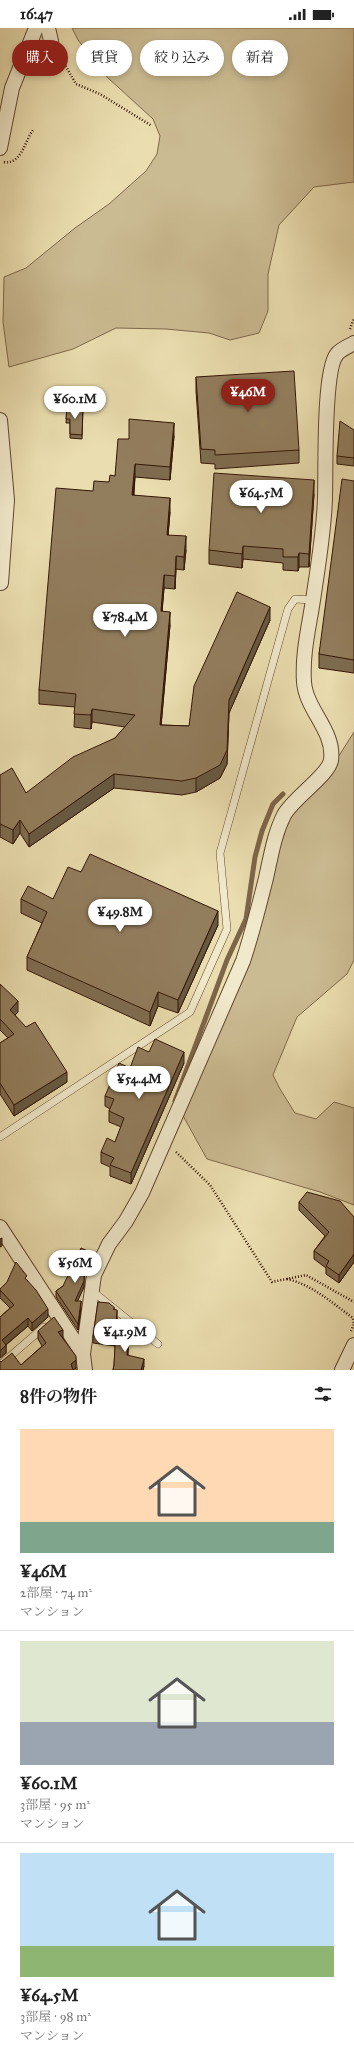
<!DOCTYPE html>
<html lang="ja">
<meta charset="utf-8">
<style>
:root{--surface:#fff;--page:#f6f6f6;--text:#222;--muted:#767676;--line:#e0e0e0;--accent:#8f2418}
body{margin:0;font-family:"IM FELL Great Primer","Noto Serif JP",serif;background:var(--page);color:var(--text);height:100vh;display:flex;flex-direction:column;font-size:15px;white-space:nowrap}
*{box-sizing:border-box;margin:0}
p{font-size:13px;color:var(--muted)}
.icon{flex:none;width:22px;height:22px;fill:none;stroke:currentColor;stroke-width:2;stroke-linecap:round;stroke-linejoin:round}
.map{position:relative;height:1342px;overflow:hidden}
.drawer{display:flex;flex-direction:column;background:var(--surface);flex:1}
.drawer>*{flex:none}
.banner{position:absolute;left:12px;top:12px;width:330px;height:36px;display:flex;gap:8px}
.price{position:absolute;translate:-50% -34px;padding:0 9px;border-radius:14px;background:#fff;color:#222;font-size:13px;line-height:26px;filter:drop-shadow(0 1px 2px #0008)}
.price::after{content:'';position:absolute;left:50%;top:24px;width:12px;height:9px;margin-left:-6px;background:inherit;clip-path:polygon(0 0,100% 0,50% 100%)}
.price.on{background:var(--accent);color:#fff}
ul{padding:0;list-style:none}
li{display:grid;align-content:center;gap:8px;height:212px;padding:0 20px}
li+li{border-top:1px solid var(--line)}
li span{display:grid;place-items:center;height:124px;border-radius:0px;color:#555}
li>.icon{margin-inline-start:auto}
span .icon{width:72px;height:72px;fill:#fffc;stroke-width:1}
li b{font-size:17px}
h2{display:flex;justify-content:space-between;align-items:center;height:48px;padding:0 20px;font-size:17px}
.tag{padding:0 14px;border-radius:18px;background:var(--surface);box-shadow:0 2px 6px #0003;font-size:14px;line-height:36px}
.tag.on{background:var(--accent);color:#fff}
.status{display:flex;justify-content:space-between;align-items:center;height:28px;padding:0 20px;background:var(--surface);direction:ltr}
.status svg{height:11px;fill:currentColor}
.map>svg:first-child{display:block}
.green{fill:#cbbb92;stroke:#7f684c}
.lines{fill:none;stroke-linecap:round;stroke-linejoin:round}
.stream{stroke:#7c6548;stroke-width:5}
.lane-casing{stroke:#614830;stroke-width:8}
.street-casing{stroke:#614830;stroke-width:16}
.path{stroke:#331605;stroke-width:2.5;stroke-dasharray:1 2;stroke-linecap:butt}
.lane{stroke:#f1e9cb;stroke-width:7}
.street{stroke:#f1e9cb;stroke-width:14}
.wall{fill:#7e6c50;stroke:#331605}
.shaded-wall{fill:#665841;stroke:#331605}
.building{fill:#927d5d;stroke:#331605}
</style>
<div class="status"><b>16:47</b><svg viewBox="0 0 49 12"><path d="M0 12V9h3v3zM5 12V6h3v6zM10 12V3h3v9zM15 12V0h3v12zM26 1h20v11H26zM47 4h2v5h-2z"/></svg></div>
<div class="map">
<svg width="354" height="1342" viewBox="0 0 354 1342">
<rect width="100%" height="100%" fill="#eaddaf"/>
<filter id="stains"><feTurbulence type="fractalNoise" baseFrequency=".005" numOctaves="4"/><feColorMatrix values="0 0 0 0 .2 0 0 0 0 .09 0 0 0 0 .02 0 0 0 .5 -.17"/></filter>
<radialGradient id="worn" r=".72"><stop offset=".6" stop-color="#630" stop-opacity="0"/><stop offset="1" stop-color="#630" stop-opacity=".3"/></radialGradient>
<g class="green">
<polygon points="72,0 354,0 354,154 314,159 279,197 268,246 268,283 259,305 230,312 209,305 166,301 116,300 73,321 9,339 3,294 4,249 26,240 75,200 109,176 146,143 157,126 160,108 153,91 107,49 78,12"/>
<polygon points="354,704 354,932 347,946 297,989 273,1047 280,1061 295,1085 316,1091 334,1074 354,1080 354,1177 320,1164 207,1131 182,1086 198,1047 282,797 328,745"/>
</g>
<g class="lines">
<g class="stream">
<polyline points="175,1073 227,932 246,891 255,829 262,803 273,776 283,766"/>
<polyline points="60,1302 70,1322"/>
<polyline points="76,1341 76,1342"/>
</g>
<defs>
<g id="lane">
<polyline points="0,1109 190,984 227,901 220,825 288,581 295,571 313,572"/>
<polyline points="91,1262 158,1316"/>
<polyline points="0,1337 44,1299"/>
</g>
<g id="street">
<polyline points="48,0 51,13"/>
<polyline points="0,120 12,60 36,0"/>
<polyline points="0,392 7,472 1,555"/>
<polyline points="0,1199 83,1326 85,1342"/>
<path d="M83,1326L94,1247L109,1216L126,1193L142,1165L243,933C252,906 259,878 266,850C271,828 274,807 284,787C293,770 329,747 331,732C335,703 306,682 304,654C302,626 309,599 313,572C318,538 324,504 325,470C326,443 323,342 337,326C341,321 349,318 354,315"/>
<polyline points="342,1342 354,1317"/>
</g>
</defs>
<use href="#lane" class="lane-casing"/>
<use href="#street" class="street-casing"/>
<g class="path">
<polyline points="58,25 76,56 100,66 152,98"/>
<path d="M4,134C21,137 25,113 33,102"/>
<polyline points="350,301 354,290"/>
<polyline points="176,1124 210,1157 272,1254 306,1247 354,1274"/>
<path d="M287,1251C313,1257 332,1275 353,1290L354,1296L351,1303"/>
</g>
<use href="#lane" class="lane"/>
<use href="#street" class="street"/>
</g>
<g class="wall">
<polygon points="196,349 299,422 299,435 215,441 215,436 201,435 196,363"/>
<polygon points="67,378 83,379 82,411 70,410 70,395 66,395"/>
<polygon points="354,402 354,438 337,436 337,428"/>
<polygon points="174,408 170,452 135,449 134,467 170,484 168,507 186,522 184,542 176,541 175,561 164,560 162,583 170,597 161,697 189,698 270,592 229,685 227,736 220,750 196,764 182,767 114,760 29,819 20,805 13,816 0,809 0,747 26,765 115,710 125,699 92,694 91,701 74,699 75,679 39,676 39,662 93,463 109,454 115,448 129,411"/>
<polygon points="354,453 354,645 319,640 319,626"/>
<polygon points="314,466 309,539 299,539 298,543 283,542 283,535 243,531 242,540 209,536 209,522"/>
<polygon points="81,844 218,897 178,985 158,978 150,998 27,942 27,929 42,895 21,885 21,871 53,871"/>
<polygon points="0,956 18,984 15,987 67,1054 14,1088 0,1066 0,1015 8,1010 0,1002"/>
<polygon points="149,1024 184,1035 131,1156 110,1148 110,1139 101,1135 101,1124 115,1114 121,1099 109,1094 109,1083 110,1081 105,1078 105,1068 130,1040"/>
<polygon points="299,1174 354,1189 354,1234 339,1255 326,1246 326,1240 314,1231 314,1223 325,1208 299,1182"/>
<polygon points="92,1231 84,1249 84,1259 77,1273 81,1280 78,1302 56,1269 56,1263 63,1258"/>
<polygon points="27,1252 48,1289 32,1303 28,1298 6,1317 6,1325 0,1330 0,1289 10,1280 0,1270 0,1261"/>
<polygon points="115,1281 117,1290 116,1299 129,1308 128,1327 144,1338 143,1342 113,1342 114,1337 116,1305 115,1318 93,1315 93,1308"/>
<polygon points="38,1303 63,1310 76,1340 0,1342 1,1334 21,1337 42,1318 38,1311"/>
</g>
<g class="shaded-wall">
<polygon points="174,395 174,408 170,452 170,439"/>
<polygon points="135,436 135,449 132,480 132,467"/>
<polygon points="314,452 314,466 309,539 309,526"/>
<polygon points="170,470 170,484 167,520 167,507"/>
<polygon points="186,508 186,522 184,542 184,529"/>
<polygon points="243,518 243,531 242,540 242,526"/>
<polygon points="299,525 299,539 298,543 298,529"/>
<polygon points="176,528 176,541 175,561 175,548"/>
<polygon points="164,547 164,560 161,597 161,583"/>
<polygon points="270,579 270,592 229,685 227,736 220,750 196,764 196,750 229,672"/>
<polygon points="170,584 170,597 160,710 160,697"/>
<polygon points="92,681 92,694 91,701 91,687"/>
<polygon points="114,746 114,760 29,819 29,806"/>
<polygon points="20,792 20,805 13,816 13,802"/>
<polygon points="218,883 218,897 178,985 178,972"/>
<polygon points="158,964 158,978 150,998 150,984"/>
<polygon points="18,973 18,984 10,993 10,982"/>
<polygon points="184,1024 184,1035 131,1156 131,1145"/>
<polygon points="67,1044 67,1054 14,1088 14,1077"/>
<polygon points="2,1210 2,1218 0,1219 0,1211"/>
<polygon points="92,1225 92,1231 84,1249 84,1259 75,1279 75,1273 84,1243"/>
<polygon points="354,1226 354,1234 339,1255 339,1247"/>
<polygon points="81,1273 81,1280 78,1302 78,1296"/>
<polygon points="48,1281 48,1289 32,1303 32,1295"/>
<polygon points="117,1282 117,1290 115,1318 115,1310"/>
<polygon points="28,1290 28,1298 2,1320 2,1312"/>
<polygon points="129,1300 129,1308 127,1334 127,1327"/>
<polygon points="63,1302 63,1310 58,1304"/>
<polygon points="6,1317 6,1325 0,1330 0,1323"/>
<polygon points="144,1331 144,1338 143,1342 141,1342"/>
<polygon points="76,1332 76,1340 73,1342 71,1336"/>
</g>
<g class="building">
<polygon points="294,343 299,422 215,427 215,422 201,421 196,349"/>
<polygon points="67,378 83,379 82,407 70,406 70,391 66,391"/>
<polygon points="129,391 174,395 170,439 135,436 132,467 170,470 167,507 186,508 184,529 176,528 175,548 164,547 161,583 170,584 160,697 189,698 194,658 237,564 270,579 229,672 227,722 220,737 196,750 182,753 114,746 29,806 20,792 13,802 0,796 0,747 12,740 26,765 73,729 115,710 135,687 92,681 91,687 74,686 76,666 39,662 56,460 93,463 94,453 109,454 110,447 115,448 118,411 129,411"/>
<polygon points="340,393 354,402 354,430 337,428"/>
<polygon points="214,445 314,452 309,526 299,525 298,529 283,529 283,521 243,518 242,526 209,522"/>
<polygon points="342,451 354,453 354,632 319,626"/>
<polygon points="90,826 218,883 178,972 158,964 150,984 27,929 47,884 21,871 28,858 53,871 68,839 81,844"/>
<polygon points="0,956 18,973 10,982 26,999 35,994 67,1044 14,1077 0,1055 0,1015 14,1006 0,991"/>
<polygon points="155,1011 184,1024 131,1145 110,1137 114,1130 101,1124 107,1110 115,1114 124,1090 109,1083 114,1071 105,1068 119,1035 130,1040 138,1019 149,1024"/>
<polygon points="307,1164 340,1173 354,1189 354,1226 339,1247 326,1238 329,1233 314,1223 329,1204 299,1174"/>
<polygon points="81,1220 92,1225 84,1243 84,1253 75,1273 81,1273 78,1296 56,1263 63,1258"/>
<polygon points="16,1234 27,1248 25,1250 36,1262 48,1281 32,1295 28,1290 2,1312 6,1317 0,1323 0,1289 14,1277 0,1262 0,1261 7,1254"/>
<polygon points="98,1274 109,1275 115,1280 113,1281 117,1282 115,1310 93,1308"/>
<polygon points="54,1289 63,1302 58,1304 76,1328 76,1332 71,1336 73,1342 0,1342 0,1333 1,1334 12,1325 21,1337 46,1315 38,1303"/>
<polygon points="116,1299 129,1300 127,1327 144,1331 141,1342 113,1342 114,1337"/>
</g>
<rect width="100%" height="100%" filter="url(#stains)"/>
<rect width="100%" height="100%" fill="url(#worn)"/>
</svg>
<b class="price on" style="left:248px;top:385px">¥46M</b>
<b class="price" style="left:75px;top:392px">¥60.1M</b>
<b class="price" style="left:261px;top:486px">¥64.5M</b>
<b class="price" style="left:125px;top:610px">¥78.4M</b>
<b class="price" style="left:120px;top:905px">¥49.8M</b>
<b class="price" style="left:139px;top:1072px">¥54.4M</b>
<b class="price" style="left:75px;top:1256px">¥56M</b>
<b class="price" style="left:125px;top:1325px">¥41.9M</b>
<div class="banner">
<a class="tag on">購入</a>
<a class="tag">賃貸</a>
<a class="tag">絞り込み</a>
<a class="tag">新着</a>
</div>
</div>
<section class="drawer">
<h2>8件の物件<svg class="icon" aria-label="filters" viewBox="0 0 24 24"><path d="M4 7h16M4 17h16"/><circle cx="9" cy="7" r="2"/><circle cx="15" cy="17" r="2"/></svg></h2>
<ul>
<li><span style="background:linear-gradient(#ffd9b3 75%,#7fa58c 0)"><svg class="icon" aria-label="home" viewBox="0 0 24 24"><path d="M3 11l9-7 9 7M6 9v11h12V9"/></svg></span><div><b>¥46M</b><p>2部屋 · 74 m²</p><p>マンション</p></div></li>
<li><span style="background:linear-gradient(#dfe7d0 65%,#9aa5b1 0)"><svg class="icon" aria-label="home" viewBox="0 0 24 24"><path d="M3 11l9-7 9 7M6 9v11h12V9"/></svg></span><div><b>¥60.1M</b><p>3部屋 · 95 m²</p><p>マンション</p></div></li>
<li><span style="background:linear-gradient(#bfe0f5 75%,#8fb573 0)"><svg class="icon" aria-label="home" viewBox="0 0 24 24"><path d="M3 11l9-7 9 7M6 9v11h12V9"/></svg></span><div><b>¥64.5M</b><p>3部屋 · 98 m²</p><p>マンション</p></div></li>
</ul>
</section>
